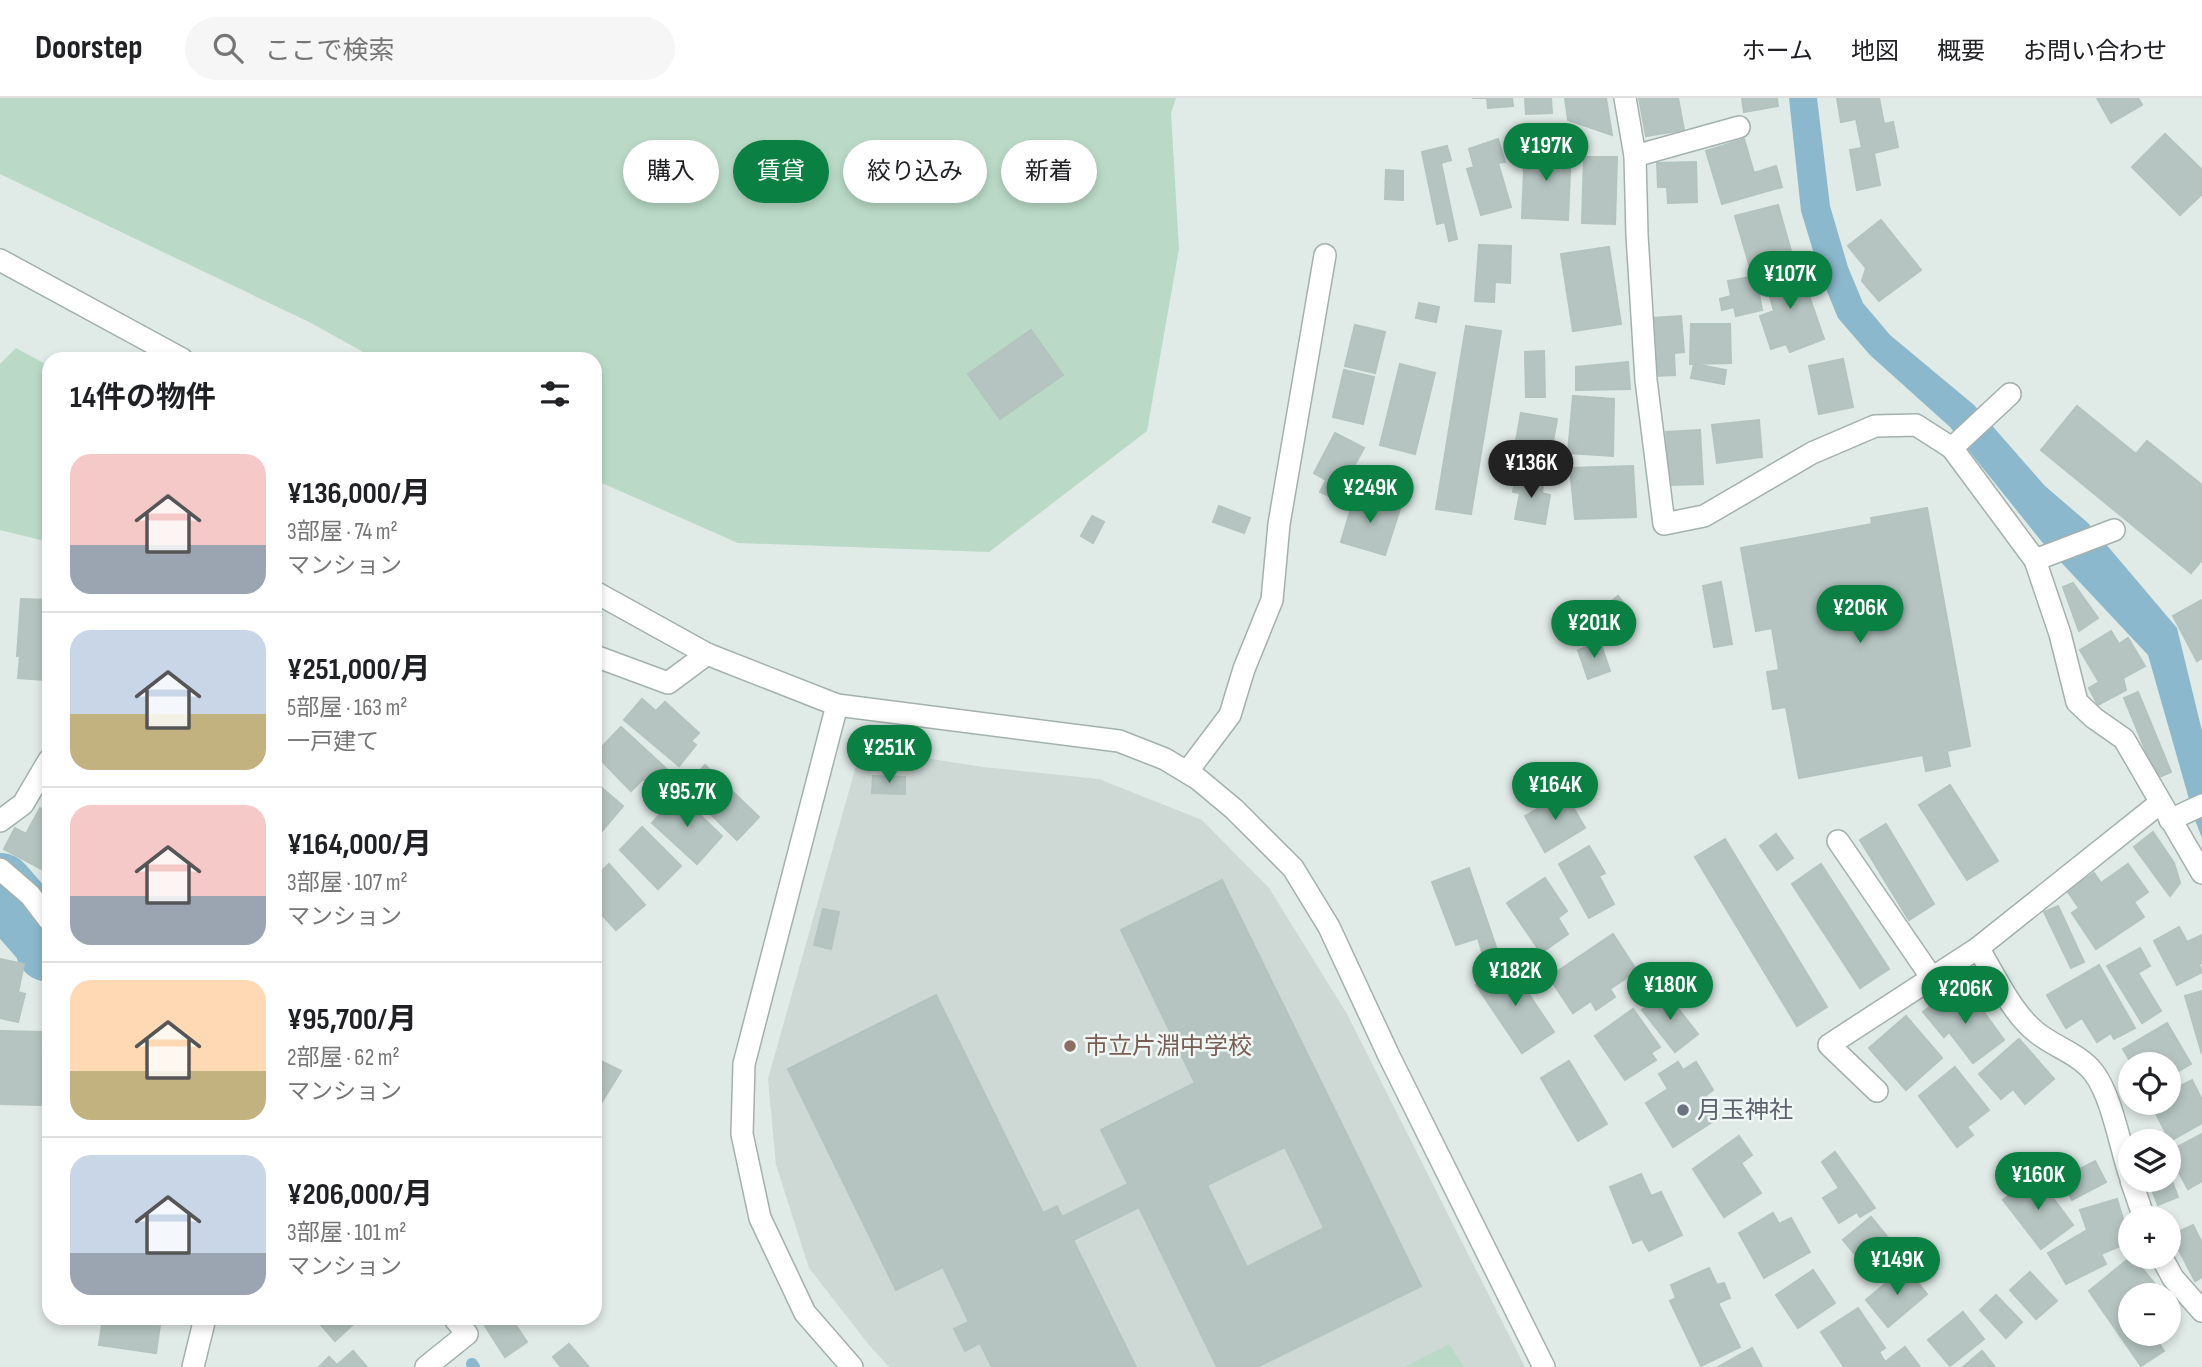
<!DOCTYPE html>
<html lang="ja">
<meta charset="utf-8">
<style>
:root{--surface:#fff;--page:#f6f6f6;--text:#202124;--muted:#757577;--line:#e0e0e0;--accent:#0b8043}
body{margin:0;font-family:"Sofia Sans Condensed","Noto Sans JP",sans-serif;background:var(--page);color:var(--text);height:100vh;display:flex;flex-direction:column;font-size:26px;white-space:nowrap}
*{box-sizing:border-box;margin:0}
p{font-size:23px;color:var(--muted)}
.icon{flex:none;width:38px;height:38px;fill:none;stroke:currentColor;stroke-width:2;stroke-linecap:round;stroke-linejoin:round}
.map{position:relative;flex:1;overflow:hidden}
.details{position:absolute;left:42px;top:254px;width:560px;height:973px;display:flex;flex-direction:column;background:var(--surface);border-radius:21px;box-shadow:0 4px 10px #0003}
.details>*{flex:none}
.top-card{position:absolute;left:623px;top:42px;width:665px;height:63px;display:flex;gap:14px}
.controls{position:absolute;left:2118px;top:954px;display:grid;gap:14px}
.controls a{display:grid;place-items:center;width:63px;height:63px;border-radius:50%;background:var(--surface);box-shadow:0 4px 10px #0003;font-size:35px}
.price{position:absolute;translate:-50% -60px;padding:0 16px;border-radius:24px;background:var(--accent);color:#fff;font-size:23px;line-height:46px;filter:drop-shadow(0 2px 4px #0008)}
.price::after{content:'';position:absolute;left:50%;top:42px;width:21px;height:16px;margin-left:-10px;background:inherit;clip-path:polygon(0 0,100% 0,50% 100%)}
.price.on{background:#222;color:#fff}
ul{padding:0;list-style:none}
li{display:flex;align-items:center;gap:21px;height:175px;padding:0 28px}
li+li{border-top:2px solid var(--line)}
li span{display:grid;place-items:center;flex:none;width:196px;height:140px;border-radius:21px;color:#555}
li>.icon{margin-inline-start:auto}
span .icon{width:84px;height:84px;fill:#fffc;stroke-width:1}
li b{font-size:30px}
h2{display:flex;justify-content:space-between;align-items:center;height:84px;padding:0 28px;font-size:30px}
.tag{padding:0 24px;border-radius:32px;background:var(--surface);box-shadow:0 4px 10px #0003;font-size:24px;line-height:63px}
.tag.on{background:var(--accent);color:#fff}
header{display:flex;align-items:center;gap:42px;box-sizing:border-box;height:98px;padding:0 35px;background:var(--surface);border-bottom:2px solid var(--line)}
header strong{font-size:33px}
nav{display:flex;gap:38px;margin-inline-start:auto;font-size:24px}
.search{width:490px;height:63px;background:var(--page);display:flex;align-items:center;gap:18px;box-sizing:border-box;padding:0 24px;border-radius:38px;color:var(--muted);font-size:26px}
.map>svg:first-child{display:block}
.built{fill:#ced9d6}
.green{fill:#badac7}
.water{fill:#8bb8cc}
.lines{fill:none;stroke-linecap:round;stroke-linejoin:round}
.stream{stroke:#8bb8cc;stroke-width:12}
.river{stroke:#8bb8cc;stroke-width:68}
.building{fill:#b5c4c0;stroke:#b3c3be;stroke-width:2;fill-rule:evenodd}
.service-casing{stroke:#a3b1ae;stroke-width:24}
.minor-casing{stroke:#a3b1ae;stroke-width:24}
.tertiary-casing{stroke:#a3b1ae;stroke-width:24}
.service{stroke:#fff;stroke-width:21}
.minor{stroke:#fff;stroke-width:21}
.tertiary{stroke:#fff;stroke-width:21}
.education-dot{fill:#8d6e63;stroke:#f0f6f4;stroke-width:2.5}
.worship-dot{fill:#6b7280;stroke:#f0f6f4;stroke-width:2.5}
.labels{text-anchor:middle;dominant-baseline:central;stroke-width:5;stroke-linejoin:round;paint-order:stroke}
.education-label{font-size:24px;fill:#785e54;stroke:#f0f6f4;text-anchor:start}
.worship-label{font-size:24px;fill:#5b616d;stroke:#f0f6f4;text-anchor:start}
</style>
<header>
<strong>Doorstep</strong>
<div class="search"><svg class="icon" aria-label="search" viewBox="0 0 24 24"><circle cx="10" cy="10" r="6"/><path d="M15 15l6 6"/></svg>ここで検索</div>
<nav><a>ホーム</a><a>地図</a><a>概要</a><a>お問い合わせ</a></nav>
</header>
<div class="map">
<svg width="2202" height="1269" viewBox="0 0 2202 1269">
<rect width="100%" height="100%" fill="#e0eae7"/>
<polygon class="built" points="861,650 983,669 1099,681 1202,722 1269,790 1347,916 1525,1269 889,1269 869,1247 809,1170 776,1067 768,981"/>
<g class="green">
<polygon points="0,0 1176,0 1171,15 1179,151 1147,333 989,454 738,445 595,382 595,261 376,261 309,224 0,76"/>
<polygon points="16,250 49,268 49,444 0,432 0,266"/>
<polygon points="1449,1246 1464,1269 1405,1269"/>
</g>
<polygon class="water" points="1789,0 1817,0 1830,108 1848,169 1863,205 1890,237 1974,307 2045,388 2088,425 2177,530 2202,633 2202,740 2195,722 2148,557 2042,444 1950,329 1870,257 1838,220 1821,179 1801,113"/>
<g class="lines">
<polyline class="stream" points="472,1266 474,1269"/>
<polyline class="river" points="0,789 47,843 49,850"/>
</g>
<g class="building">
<polygon points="1472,0 1512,0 1513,8 1488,10 1487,0"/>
<polygon points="1525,0 1551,0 1552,15 1526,16"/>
<polygon points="1565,0 1606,0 1612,37 1568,22"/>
<polygon points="1639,0 1678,0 1684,32 1646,38"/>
<polygon points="1742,0 1777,0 1778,8 1744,14"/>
<polygon points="1837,0 1879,0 1884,26 1893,24 1898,49 1874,55 1880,87 1857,92 1850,52 1862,50 1856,21 1841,24"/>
<polygon points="2097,0 2138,0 2142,7 2111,25"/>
<polygon points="2165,36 2202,72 2202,96 2180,117 2132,69"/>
<polygon points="1498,41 1505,64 1498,65 1511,109 1481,117 1467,71 1474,69 1469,51"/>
<polygon points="1744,41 1754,75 1776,68 1782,89 1722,106 1706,53"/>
<polygon points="1447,48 1451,62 1441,65 1457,141 1449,143 1445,124 1437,126 1422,54"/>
<polygon points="1525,48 1571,50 1568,122 1522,120"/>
<polygon points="1584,59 1617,59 1615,126 1582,125"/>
<polygon points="1696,64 1697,104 1668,105 1667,89 1658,89 1657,65"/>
<polygon points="1386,72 1403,73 1403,102 1385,101"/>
<polygon points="1778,107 1791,153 1749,166 1735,118"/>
<polygon points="1881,122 1921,172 1879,203 1862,183 1866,170 1848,148"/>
<polygon points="1479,147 1511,148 1510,185 1495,184 1494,204 1475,203"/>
<polygon points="1609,149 1621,226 1573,233 1561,156"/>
<polygon points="1798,166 1824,241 1790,254 1786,246 1771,251 1760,218 1774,213 1764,178"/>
<polygon points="1756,178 1762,212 1736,218 1734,209 1722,212 1720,201 1731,198 1728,183"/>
<polygon points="1419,205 1439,209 1436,224 1416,220"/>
<polygon points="1681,218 1684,254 1674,255 1675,277 1654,278 1652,220"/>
<polygon points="1691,226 1730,226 1731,265 1690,266"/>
<polygon points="1355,227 1385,234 1375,275 1345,268"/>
<polygon points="1466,228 1501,233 1471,416 1436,411"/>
<polygon points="1031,232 1063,277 1000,321 968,276"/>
<polygon points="1544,253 1545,299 1526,299 1525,254"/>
<polygon points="1843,261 1853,309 1819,316 1809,268"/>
<polygon points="1628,264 1630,291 1576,292 1576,269"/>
<polygon points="1400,266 1435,275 1415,356 1380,347"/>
<polygon points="1694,266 1726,272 1724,286 1691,280"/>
<polygon points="1344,272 1374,279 1363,326 1333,319"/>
<polygon points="1573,298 1614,301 1613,358 1568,355"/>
<polygon points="2077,308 2136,356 2147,343 2202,387 2202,462 2191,475 2041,352"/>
<polygon points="1521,315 1557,321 1548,371 1512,365"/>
<polygon points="1759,322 1762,359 1717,365 1712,327"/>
<polygon points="1700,332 1703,386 1669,387 1666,334"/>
<polygon points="1335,335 1364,350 1336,401 1320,394 1326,382 1314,375"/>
<polygon points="1633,368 1636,419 1575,421 1570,370"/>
<polygon points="1516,377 1544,381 1542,395 1550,397 1545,426 1515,421 1520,395 1513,394"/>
<polygon points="1355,397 1400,411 1385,457 1341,444"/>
<polygon points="1219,408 1250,420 1244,435 1213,424"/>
<polygon points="1927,410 1970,648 1947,653 1950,668 1926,673 1923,657 1799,680 1786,609 1773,611 1767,574 1779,572 1772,530 1756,533 1741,450 1872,426 1871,420"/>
<polygon points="1092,418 1104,424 1093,445 1081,438"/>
<polygon points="1721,484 1732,546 1714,549 1703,488"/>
<polygon points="2073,485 2098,520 2079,533 2063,489"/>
<polygon points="1618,498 1632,515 1609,534 1595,517"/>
<polygon points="21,501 49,502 49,574 44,574 44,582 18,580 20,558 17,558"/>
<polygon points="2202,502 2202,560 2197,563 2173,518"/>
<polygon points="2111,533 2119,546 2128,540 2145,568 2123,580 2126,592 2098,607 2089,590 2099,584 2080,552"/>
<polygon points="1600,544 1610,573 1588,581 1578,552"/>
<polygon points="2138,594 2171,674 2157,680 2124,600"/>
<polygon points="642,601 656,613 665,604 699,635 691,643 696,647 679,668 624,622"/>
<polygon points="621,629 671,675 655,692 643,681 631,693 595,656"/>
<polygon points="705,667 759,719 737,742 684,690"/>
<polygon points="873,678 905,679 905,696 872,695"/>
<polygon points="595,684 623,708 602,733 595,726"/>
<polygon points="1950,687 1998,763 1967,782 1919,707"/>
<polygon points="1565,695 1585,730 1545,754 1525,718"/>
<polygon points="678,696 722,738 697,766 652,725"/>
<polygon points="40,710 49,715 49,775 4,751 15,730 26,736"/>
<polygon points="1886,726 1934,806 1909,822 1860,742"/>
<polygon points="642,729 681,768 658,791 620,752"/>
<polygon points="2153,734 2174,765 2180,785 2170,798 2134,749"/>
<polygon points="1776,736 1793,760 1777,772 1760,748"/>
<polygon points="1725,741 1827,909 1797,928 1695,759"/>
<polygon points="1589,748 1605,775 1599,778 1614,806 1589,820 1559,766"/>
<polygon points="609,766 645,807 616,832 595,809 595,779"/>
<polygon points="1821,766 1889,871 1860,890 1792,786"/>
<polygon points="2128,766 2148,794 2134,804 2144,819 2096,851 2072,815 2079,810 2068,794 2094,775 2101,785"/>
<polygon points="1469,770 1497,852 1483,857 1478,840 1456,847 1432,784"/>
<polygon points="1545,780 1567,813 1558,820 1568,836 1541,855 1507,805"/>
<path d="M1222,782L1421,1188L1257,1269H1217L1139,1109L1073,1142L1136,1269H992L980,1245L965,1253L954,1231L969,1224L943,1169L896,1192L788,971L936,897L1043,1115L1057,1108L1062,1119L1128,1086L1101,1032L1195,985L1121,832ZM1285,1049L1324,1130L1247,1169L1207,1087Z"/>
<polygon points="2058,808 2084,864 2071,870 2044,814"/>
<polygon points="823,811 839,814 831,851 814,847"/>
<polygon points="2179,829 2187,844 2202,837 2202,865 2199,866 2202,874 2177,887 2154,843"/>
<polygon points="1613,836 1637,873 1610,891 1615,899 1596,912 1591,903 1573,915 1549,879"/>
<polygon points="2140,850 2150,868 2138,875 2161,913 2142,925 2107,868"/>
<polygon points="0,861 24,866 18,894 25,896 18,924 0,920"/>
<polygon points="1508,865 1554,934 1522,955 1476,887"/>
<polygon points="2099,867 2135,930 2114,941 2111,935 2097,944 2082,920 2066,930 2047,897"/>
<polygon points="2202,893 2202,956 2185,898"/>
<polygon points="1665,894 1698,936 1675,954 1642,912"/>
<polygon points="1947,895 1961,912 1975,902 2004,942 1973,965 1949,934 1944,939 1923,914"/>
<polygon points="1633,911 1660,949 1651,955 1656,962 1625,982 1595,938"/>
<polygon points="1906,918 1942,960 1906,992 1869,950"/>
<polygon points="2167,925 2191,966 2168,979 2168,966 2132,966 2123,951"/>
<polygon points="0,933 43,934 42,1007 0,1006"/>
<polygon points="2019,941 2054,981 2025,1006 2013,991 2001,1001 1979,976"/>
<polygon points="595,960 621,973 595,1015"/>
<polygon points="1569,963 1607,1026 1578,1043 1541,980"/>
<polygon points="1678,964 1683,972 1696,964 1713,992 1706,997 1720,1019 1673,1049 1646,1005 1668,991 1659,976"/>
<polygon points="1955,969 1989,1012 1967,1029 1973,1037 1957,1049 1919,998"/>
<polygon points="2192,982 2202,1002 2202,1025 2170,1043 2150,1004 2168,1004 2168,994"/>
<polygon points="2202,1036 2202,1083 2188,1091 2168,1054"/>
<polygon points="1739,1038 1752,1057 1741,1065 1761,1095 1724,1119 1693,1071"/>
<polygon points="1835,1054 1875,1110 1860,1119 1857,1114 1839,1125 1823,1100 1839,1090 1822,1064"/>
<polygon points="2095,1063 2106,1084 2072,1102 2061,1081"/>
<polygon points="2168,1073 2178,1099 2158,1107 2148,1082 2168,1082"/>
<polygon points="1641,1076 1651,1098 1661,1094 1682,1137 1649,1153 1642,1141 1633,1145 1610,1089"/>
<polygon points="2036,1077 2073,1127 2041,1151 2003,1102"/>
<polygon points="2117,1101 2130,1144 2101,1156 2106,1166 2066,1186 2048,1155 2087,1132 2080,1112"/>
<polygon points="1773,1115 1779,1126 1791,1120 1810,1154 1764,1180 1739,1135"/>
<polygon points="1871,1119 1904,1159 1876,1182 1843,1142"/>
<polygon points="2193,1127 2202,1145 2202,1179 2195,1183 2171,1137"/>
<polygon points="2132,1158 2164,1197 2130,1197 2130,1236 2157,1236 2154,1238 2164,1253 2141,1268 2089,1193"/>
<polygon points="1905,1169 1927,1196 1888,1229 1866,1202"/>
<polygon points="1709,1170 1717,1187 1724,1185 1730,1200 1718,1205 1740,1249 1701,1268 1670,1203 1676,1200 1671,1187"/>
<polygon points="1813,1172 1835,1205 1798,1230 1776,1197"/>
<polygon points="2030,1174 2057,1203 2036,1221 2010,1192"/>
<polygon points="1996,1197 2022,1224 2006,1240 1980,1212"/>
<polygon points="2168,1203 2180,1217 2168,1226"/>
<polygon points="1858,1210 1885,1250 1879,1254 1885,1264 1905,1249 1920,1269 1844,1269 1821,1234"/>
<polygon points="1963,1214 1984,1241 1950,1268 1928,1242"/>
<polygon points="103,1220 161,1220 156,1255 99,1247"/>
<polygon points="315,1220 360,1220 335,1243"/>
<polygon points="480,1220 511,1220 527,1244 505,1259"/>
<polygon points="569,1246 589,1269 561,1269 553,1259"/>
<polygon points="1752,1250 1762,1269 1718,1269"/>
<polygon points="353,1253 367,1269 319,1269 329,1259 337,1267"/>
<polygon points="1982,1253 1995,1269 1963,1269"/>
</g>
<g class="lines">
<defs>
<g id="service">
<polyline points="1952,350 2010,296"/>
<polyline points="2035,462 2114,432"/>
</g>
<g id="minor">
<polyline points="1625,0 1635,58 1637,137 1646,282 1664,426 1704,418 1812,355 1875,328 1916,327 1952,350 2035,462 2060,536 2077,604 2094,620 2124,641 2202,775"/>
<polyline points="1635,58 1739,29"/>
<polyline points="595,558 668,585 707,556"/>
<polyline points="1187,674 1230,617 1244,571 1272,502 1279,426 1325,157"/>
<polyline points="2170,722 2202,707"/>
<polyline points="0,723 23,706 49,662"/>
<polyline points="1838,743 1932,880"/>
<polyline points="0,771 30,797 49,822"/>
<path d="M1978,850C1995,877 2011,914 2036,934C2054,949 2080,956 2094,975C2112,999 2120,1048 2130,1078"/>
<polyline points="1877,993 1829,947 1978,850 2160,705"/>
<polyline points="2131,1082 2144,1120"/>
<polyline points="2161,1158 2173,1180 2202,1213"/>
<polyline points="193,1269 205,1220"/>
<polyline points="426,1269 467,1236 454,1220"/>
</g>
<g id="tertiary">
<polyline points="0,162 182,261"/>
<polyline points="595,494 707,556 837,607 1119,643 1165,661 1198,681 1234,711 1293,770 1329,829 1389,958 1544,1269"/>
<polyline points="837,607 744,966 742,1036 760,1120 805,1215 852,1269"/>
</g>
</defs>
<use href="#service" class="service-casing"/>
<use href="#minor" class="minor-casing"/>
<use href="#tertiary" class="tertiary-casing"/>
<use href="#service" class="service"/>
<use href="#minor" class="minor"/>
<use href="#tertiary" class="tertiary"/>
</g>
<circle class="education-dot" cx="1070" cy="948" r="7"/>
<circle class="worship-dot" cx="1683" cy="1012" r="7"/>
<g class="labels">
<g class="education-label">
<text x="1084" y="948">市立片淵中学校</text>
</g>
<g class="worship-label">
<text x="1697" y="1012">月玉神社</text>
</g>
</g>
</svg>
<div class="controls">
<a><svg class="icon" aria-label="locate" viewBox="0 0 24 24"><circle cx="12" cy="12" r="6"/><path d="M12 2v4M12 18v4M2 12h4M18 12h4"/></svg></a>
<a><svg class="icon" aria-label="layers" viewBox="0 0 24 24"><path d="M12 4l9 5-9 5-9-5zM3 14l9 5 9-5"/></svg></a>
<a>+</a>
<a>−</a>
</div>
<b class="price" style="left:1546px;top:85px">¥197K</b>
<b class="price" style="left:1790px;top:213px">¥107K</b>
<b class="price on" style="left:1531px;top:402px">¥136K</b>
<b class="price" style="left:1370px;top:427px">¥249K</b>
<b class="price" style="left:1860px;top:547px">¥206K</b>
<b class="price" style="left:1594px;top:562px">¥201K</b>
<b class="price" style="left:889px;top:687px">¥251K</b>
<b class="price" style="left:1555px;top:724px">¥164K</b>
<b class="price" style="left:687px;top:731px">¥95.7K</b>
<b class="price" style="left:1515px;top:910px">¥182K</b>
<b class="price" style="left:1670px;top:924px">¥180K</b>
<b class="price" style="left:1965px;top:928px">¥206K</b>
<b class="price" style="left:2038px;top:1114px">¥160K</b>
<b class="price" style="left:1897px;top:1199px">¥149K</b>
<div class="top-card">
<a class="tag">購入</a>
<a class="tag on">賃貸</a>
<a class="tag">絞り込み</a>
<a class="tag">新着</a>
</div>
<section class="details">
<h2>14件の物件<svg class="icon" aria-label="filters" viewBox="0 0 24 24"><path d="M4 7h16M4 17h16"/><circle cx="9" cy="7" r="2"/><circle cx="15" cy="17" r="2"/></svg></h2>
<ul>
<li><span style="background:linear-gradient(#f6c9c9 65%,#9aa5b1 0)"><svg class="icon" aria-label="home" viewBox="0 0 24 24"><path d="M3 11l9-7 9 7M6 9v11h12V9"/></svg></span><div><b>¥136,000/月</b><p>3部屋 · 74 m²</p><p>マンション</p></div></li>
<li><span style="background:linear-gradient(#c9d6e8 60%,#c2b280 0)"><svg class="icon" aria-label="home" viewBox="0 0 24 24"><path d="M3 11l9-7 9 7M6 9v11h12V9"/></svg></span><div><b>¥251,000/月</b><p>5部屋 · 163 m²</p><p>一戸建て</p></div></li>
<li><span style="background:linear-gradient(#f6c9c9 65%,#9aa5b1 0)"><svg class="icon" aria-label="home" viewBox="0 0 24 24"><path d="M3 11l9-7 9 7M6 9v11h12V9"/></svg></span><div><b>¥164,000/月</b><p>3部屋 · 107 m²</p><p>マンション</p></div></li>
<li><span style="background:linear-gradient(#ffd9b3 65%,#c2b280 0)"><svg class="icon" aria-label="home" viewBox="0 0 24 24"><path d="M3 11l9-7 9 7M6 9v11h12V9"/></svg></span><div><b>¥95,700/月</b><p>2部屋 · 62 m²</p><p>マンション</p></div></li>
<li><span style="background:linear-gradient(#c9d6e8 70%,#9aa5b1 0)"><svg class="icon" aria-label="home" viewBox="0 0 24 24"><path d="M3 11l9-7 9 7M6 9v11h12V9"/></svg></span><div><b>¥206,000/月</b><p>3部屋 · 101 m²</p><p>マンション</p></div></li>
</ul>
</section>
</div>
